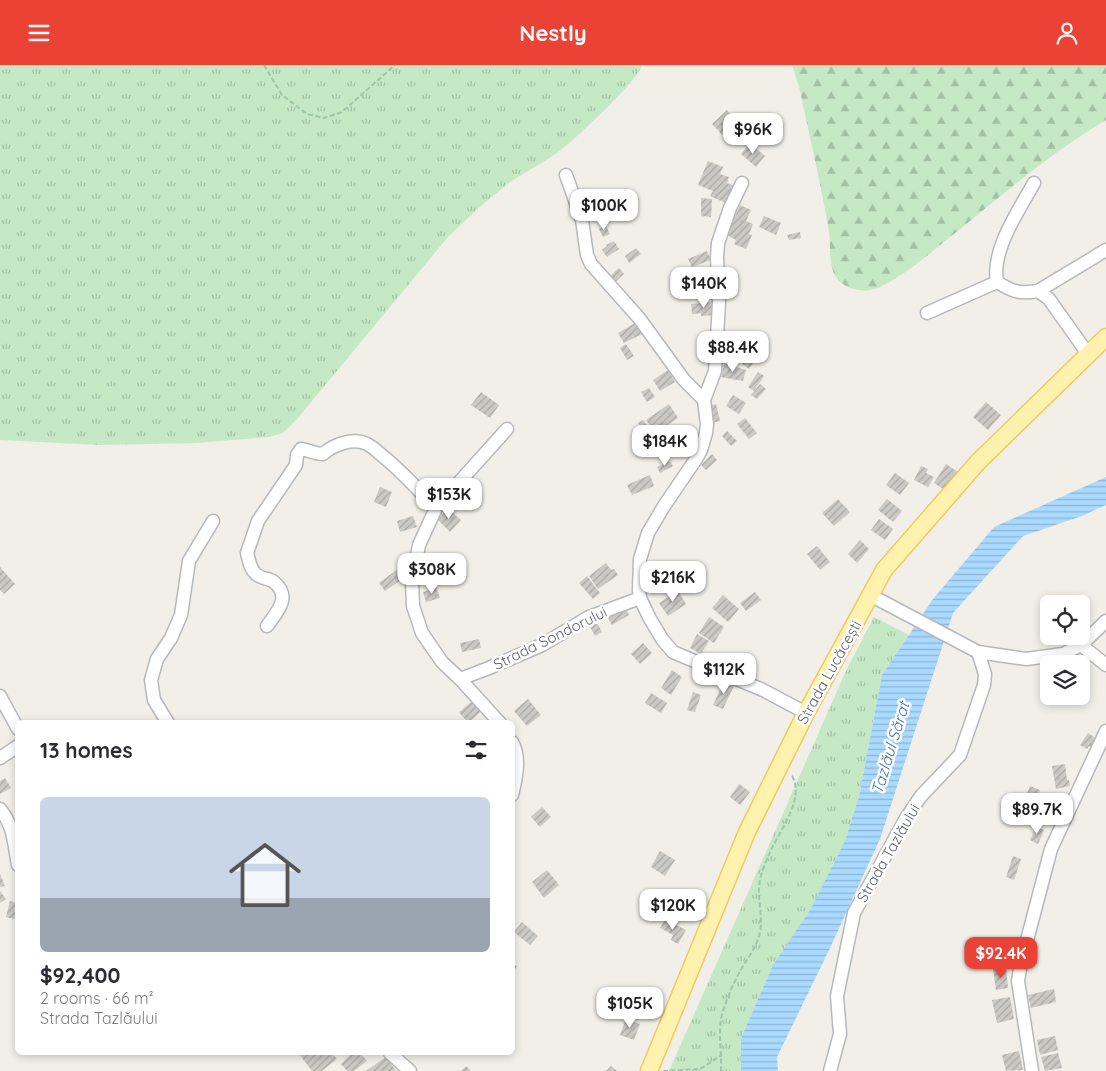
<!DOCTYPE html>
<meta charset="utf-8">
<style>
:root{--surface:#fff;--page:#f7f7f7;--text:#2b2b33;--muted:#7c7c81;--line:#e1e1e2;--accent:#ea4335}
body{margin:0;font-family:Quicksand,sans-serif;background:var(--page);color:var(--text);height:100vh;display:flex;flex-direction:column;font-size:19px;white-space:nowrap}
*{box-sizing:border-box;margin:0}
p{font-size:16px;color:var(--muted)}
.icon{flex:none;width:28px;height:28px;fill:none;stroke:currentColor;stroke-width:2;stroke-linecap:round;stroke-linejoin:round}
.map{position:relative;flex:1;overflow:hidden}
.details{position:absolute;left:15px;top:655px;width:500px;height:335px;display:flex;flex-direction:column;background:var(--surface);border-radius:8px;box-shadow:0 2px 8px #0003}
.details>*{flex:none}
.tools{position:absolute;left:1040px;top:530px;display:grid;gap:10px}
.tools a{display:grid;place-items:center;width:50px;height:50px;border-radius:8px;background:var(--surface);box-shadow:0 2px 8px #0003;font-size:25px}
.price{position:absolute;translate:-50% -42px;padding:0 11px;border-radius:10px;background:#fff;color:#222;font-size:16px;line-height:32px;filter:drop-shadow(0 1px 2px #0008)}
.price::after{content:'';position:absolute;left:50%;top:30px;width:15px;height:11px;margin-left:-8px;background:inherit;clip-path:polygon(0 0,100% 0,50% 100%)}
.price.selected{background:var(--accent);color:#fff}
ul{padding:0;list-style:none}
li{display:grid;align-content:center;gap:10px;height:265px;padding:0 25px}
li+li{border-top:1px solid var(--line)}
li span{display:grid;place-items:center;height:155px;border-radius:8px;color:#555}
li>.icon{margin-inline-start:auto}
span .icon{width:90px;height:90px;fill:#fffc;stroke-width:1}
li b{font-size:21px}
h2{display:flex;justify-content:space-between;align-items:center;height:60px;padding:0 25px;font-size:21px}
header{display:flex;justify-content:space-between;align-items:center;height:65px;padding:0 25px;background:var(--accent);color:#fff;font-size:22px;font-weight:800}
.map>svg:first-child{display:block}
.grass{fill:url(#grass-tufts)}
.forest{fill:url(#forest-firs)}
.water{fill:url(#water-rules)}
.building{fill:url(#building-hatch)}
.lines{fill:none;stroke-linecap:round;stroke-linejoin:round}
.minor-casing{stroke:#b5b8bc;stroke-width:15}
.major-casing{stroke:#f2c960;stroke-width:19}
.path{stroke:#9cc7a9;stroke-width:2;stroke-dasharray:5 2.5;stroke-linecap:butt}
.minor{stroke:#fff;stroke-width:12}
.major{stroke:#fff2af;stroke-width:16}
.labels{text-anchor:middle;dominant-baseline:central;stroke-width:5;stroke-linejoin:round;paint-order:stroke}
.street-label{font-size:15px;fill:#5f6368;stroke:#fff}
.water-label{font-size:16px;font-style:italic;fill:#4174aa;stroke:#fff}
</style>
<header><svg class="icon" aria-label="menu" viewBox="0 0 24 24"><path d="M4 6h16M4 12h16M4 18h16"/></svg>Nestly<svg class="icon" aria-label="person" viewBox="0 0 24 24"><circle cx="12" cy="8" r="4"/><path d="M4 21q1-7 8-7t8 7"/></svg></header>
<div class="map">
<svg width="1106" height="1006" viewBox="0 0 1106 1006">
<defs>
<pattern id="grass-tufts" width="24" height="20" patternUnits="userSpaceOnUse" patternTransform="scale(1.25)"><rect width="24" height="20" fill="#c5e8c5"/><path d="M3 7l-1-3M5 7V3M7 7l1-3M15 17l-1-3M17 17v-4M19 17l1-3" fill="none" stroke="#a3c0a4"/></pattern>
<pattern id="forest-firs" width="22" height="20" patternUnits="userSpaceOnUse" patternTransform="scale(1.25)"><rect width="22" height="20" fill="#c5e8c5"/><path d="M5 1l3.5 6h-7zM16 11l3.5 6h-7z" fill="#a3c0a4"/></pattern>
<pattern id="water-rules" width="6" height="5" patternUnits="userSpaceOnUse" patternTransform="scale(1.25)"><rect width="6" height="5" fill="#aadaff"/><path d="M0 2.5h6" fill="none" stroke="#8eb4d2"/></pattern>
<pattern id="building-hatch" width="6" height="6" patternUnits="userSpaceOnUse" patternTransform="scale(1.25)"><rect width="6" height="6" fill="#cccac5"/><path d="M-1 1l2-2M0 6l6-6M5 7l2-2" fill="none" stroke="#a9a8a4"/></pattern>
</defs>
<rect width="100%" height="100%" fill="#f1efe8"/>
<g class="grass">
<path d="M0,0H642C640,14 575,74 561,85C545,97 528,105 512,116C489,133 468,152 448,172L297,354L283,368L269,372L196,378L99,380L0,375Z"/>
<polygon points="874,552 909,570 882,610 859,731 845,776 810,845 773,900 741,973 741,1006 669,1006 846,606"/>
</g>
<path class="forest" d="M792,0H1106V55C1052,87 1003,129 954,169C931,187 907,209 880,222C867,229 844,225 836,212C828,199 831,180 829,167C821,118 809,70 799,21Z"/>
<polygon class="water" points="1106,412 1106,440 1082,451 1023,471 953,548 880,774 830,883 777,992 778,1006 741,1006 741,973 773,900 810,845 845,776 859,731 882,610 933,534 994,462"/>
<g class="building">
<polygon points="727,45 737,56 722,70 712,59"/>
<polygon points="759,52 764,60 753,67 748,59"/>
<polygon points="750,78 765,91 756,102 741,89"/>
<polygon points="708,96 723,102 720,109 729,112 727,118 735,121 728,139 710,131 713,126 698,120"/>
<polygon points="701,133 712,134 711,152 701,151"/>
<polygon points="740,140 751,145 746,156 753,159 749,169 752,170 746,184 734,179 736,175 727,170"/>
<polygon points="602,145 606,152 598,156 594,149"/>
<polygon points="764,151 781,158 776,170 759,162"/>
<polygon points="606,161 610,169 603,172 599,164"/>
<polygon points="800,167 801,173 789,175 787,170"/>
<polygon points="614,176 619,184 607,192 602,185 607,181 606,180"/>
<polygon points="636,183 641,189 629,198 625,191"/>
<polygon points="707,186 711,195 692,202 688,194"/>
<polygon points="619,203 624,209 613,219 608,213"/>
<polygon points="684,207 689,215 678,222 673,213"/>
<polygon points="710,207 714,216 698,223 694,215"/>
<polygon points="715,237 716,250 701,251 701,248 692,249 691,239"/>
<polygon points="635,258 642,269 624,278 618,268"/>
<polygon points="728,266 739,269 738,275 746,278 743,289 723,283"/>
<polygon points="626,279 634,291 627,295 620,283"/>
<polygon points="755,281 762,286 749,304 742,299"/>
<polygon points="724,298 746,305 743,316 721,312"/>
<polygon points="668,305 675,317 660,326 653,315"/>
<polygon points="758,307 764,311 754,326 748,322"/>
<polygon points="760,319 766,324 757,334 751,330"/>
<polygon points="649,323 655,332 647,337 641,327"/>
<polygon points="481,327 499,340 490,353 471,340"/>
<polygon points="733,330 746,338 739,349 726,341"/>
<polygon points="986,337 1001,350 988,365 973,352"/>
<polygon points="669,339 678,353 660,365 656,359 651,362 646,355"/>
<polygon points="716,339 720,356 712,358 708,341"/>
<polygon points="745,353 757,368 749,374 737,359"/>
<polygon points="643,355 657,374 649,380 638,365 642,363 638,358"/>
<polygon points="690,360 692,369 680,373 677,364"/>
<polygon points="637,366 647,379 640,384 631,371"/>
<polygon points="727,366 737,376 731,381 722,371"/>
<polygon points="712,389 717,395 706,405 701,400"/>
<polygon points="670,396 673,401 660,408 657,402"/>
<polygon points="946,399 958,407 945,425 934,418"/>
<polygon points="921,401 928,404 926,408 934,412 928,422 914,415"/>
<polygon points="895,408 909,418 900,430 886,420"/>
<polygon points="650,410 654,421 632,430 627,420"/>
<polygon points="380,422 392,427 386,442 374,437"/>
<polygon points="838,434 850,447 834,461 822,448"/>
<polygon points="887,434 902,446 893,457 878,445"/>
<polygon points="448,443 461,455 450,467 438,455"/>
<polygon points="413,451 417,462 400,467 397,456"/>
<polygon points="879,454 893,464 885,475 871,465"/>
<polygon points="860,475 869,484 857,498 848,489"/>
<polygon points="817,481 830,497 820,505 807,489"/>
<polygon points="436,498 439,513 422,516 419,502"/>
<polygon points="606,498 611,505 614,504 618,510 598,524 589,511"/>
<polygon points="0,502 15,519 4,529 0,525"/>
<polygon points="398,504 404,513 385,526 379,518"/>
<polygon points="587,511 600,528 593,534 579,518"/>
<polygon points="437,523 440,533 426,537 423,527"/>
<polygon points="678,526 686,539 668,551 659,538"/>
<polygon points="755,527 761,535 746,546 740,538"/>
<polygon points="723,530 739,544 728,557 712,543"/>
<polygon points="625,543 629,550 612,560 608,553"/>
<polygon points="594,552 602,567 595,571 587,556"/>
<polygon points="709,552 724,562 714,578 699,568"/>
<polygon points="697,569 709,576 701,589 690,583"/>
<polygon points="479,574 481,583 462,587 460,578"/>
<polygon points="643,578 652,588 640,599 631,589"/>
<polygon points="672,605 682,612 671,630 661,623"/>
<polygon points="724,616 734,621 723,644 713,640"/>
<polygon points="693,627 701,630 695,647 687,645"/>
<polygon points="651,628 667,638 661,648 645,638"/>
<polygon points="475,634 484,644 468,658 459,647"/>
<polygon points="528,634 541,650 527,661 514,646"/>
<polygon points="1088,668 1098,675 1093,683 1089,681 1087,684 1080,680"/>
<polygon points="1065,699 1067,715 1069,715 1070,721 1056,724 1052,701"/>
<polygon points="5,713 11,723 0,729 0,716"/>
<polygon points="739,719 750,727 740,740 730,732"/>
<polygon points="1030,721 1040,725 1033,740 1024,736"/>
<polygon points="542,742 551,752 540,762 531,752"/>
<polygon points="1036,762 1044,765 1038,779 1030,775"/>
<polygon points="660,786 675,795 665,811 651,802"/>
<polygon points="1013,791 1021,794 1014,815 1006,812"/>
<polygon points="547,805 559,820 544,833 532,817"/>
<polygon points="0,809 5,821 0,822"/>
<polygon points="0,826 6,834 0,838"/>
<polygon points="10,836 18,838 18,855 6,852"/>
<polygon points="665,854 686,865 678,879 671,875 673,870 660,863"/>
<polygon points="522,857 538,871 530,880 514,867"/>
<polygon points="512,899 517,901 512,911"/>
<polygon points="1006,903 1008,923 996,925 993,904"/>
<polygon points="1054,924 1056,937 1031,943 1028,930"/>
<polygon points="1010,932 1014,954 997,958 992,935"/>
<polygon points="626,954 640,959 634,975 620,970"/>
<polygon points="1055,971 1058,985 1040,990 1037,975"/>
<polygon points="1019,986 1023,1005 1006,1006 1002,990"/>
<polygon points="302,988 332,988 337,994 322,1006 312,1006 299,989"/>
<polygon points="352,988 360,988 367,996 354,1006 347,1006 341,999"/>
<polygon points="1058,988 1062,1003 1045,1006 1041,992"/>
<polygon points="386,992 396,1006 366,1006"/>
<polygon points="466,1001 471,1006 461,1006"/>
<polygon points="611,1001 617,1006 606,1006"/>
</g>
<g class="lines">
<defs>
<g id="minor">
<polyline points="566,110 582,155 587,190 591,199 639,253 684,315 704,335"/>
<polyline points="742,118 730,143 718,178 717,193 719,238 715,306 704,335 707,359 706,368 701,385 696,394 664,441 648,468 640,494 639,525 640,533 649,552 662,574 673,587 763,625 806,648"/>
<path d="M1034,118C1019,145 991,185 997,217C1013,227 1020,229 1038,226L1106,185"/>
<polyline points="1038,226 1049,234 1088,289"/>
<polyline points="927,248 997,217"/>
<polyline points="870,530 978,587 1026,594 1063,589 1081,580 1106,556"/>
<path d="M267,561C277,547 292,532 274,517C269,513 261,514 256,509C250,504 249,495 247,488L258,456L296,400L297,390L301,384C309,385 315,389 323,389C333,380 353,372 367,379C371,381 376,385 379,388C400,404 418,425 436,443"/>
<polyline points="1081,580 1106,600"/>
<polyline points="460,614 489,603 542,580 589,552 640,533"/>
<polyline points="0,631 18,664"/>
<polyline points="168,658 154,635 151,615 157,594 171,573 181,550 189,496 213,456"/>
<polyline points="500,658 460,614 442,597 422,568 413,541 412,516 419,480 436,443 507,364"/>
<path d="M512,677C521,692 516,714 512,730"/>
<polyline points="0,693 18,681"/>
<path d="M0,744C14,761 14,779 18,800"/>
<polyline points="390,988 410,1006"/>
<polyline points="830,1006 840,969 837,931 854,848 905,755 921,731 960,690 984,620 985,609 978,587"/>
<polyline points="1032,1006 1018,916 1021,898 1051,784 1106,666"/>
</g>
<polyline id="major" points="649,1006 747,767 806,648 884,505 978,397 1106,272"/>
</defs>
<use href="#minor" class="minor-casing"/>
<use href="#major" class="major-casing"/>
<g class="path">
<polyline points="264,0 282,30 307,49 324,53 342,47 395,0"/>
<polyline points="663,1006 700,1004 722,990"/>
<path d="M721,1006C722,986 717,965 723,946C728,930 735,915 743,901C750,890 758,879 760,867C763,852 758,837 759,822C760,809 766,796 771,785C781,763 806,733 791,709"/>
</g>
<use href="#minor" class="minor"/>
<use href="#major" class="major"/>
</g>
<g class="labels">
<g class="street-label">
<text transform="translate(550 573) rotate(-26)">Strada Sondorului</text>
<text transform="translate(829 607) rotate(-61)">Strada Lucăcești</text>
<text transform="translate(888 788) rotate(-60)">Strada Tazlăului</text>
</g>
<g class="water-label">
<text transform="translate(890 683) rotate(-73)">Tazlăul Sărat</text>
</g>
</g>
</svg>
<div class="tools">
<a><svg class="icon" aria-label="locate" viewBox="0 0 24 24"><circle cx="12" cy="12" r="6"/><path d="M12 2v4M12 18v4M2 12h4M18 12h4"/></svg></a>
<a><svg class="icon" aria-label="layers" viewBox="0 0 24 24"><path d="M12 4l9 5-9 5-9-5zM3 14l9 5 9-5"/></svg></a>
</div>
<b class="price" style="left:753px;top:90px">$96K</b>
<b class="price" style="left:604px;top:166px">$100K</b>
<b class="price" style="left:704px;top:244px">$140K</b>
<b class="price" style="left:733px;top:308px">$88.4K</b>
<b class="price" style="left:665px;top:402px">$184K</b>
<b class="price" style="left:449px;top:455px">$153K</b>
<b class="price" style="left:432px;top:530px">$308K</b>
<b class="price" style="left:673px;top:538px">$216K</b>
<b class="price" style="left:724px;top:630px">$112K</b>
<b class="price" style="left:1037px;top:770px">$89.7K</b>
<b class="price" style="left:673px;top:866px">$120K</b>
<b class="price selected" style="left:1001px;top:914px">$92.4K</b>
<b class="price" style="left:630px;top:964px">$105K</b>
<section class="details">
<h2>13 homes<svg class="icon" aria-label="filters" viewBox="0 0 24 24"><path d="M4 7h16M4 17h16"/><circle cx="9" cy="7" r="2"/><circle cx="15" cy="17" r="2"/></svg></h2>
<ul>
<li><span style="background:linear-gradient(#c9d6e8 65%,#9aa5b1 0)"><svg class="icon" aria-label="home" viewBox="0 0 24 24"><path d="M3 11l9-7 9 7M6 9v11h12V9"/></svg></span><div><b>$92,400</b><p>2 rooms · 66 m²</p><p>Strada Tazlăului</p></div></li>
</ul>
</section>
</div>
